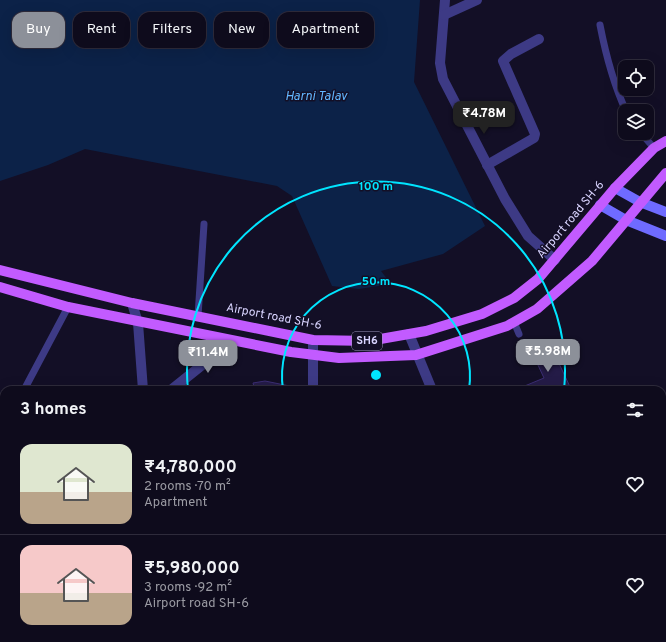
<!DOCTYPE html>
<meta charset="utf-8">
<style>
:root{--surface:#0e0b1c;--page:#1c1929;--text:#f1f3f6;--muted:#9b9ba3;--line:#2e2b3b;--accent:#8c9099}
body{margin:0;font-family:Overpass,sans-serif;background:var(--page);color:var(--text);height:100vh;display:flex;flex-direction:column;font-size:15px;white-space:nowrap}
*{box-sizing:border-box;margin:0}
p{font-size:13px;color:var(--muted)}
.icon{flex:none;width:22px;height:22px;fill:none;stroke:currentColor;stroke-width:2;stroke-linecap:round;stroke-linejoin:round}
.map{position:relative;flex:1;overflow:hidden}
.drawer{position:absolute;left:0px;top:386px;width:666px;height:256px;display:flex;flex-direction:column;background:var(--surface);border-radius:12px 12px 0 0;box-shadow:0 4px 16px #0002,0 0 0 1px var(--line)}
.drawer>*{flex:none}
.guide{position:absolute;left:12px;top:12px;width:400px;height:36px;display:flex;gap:8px}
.controls{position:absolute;left:618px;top:60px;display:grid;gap:8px}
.controls a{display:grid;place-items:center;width:36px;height:36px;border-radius:8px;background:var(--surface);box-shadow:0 4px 16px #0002,0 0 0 1px var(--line);font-size:20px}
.price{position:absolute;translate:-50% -34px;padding:0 9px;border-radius:8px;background:var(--accent);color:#fff;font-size:13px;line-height:26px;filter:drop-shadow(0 1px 2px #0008)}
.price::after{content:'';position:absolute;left:50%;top:24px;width:12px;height:9px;margin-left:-6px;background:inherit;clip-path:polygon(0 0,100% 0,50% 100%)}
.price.current{background:#222;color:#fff}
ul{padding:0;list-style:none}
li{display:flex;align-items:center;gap:12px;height:100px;padding:0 20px}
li+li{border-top:1px solid var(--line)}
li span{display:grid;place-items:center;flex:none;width:112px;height:80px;border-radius:12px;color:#555}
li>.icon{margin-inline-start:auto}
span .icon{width:48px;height:48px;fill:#fffc;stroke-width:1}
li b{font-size:17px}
h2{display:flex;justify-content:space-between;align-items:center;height:48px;padding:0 20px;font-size:17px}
.tag{padding:0 14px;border-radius:12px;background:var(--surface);box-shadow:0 4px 16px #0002,0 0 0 1px var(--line);font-size:14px;line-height:36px}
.tag.current{background:var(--accent);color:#fff}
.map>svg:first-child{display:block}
.water{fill:#0c2248}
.building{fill:#241b47;stroke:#3b2d73}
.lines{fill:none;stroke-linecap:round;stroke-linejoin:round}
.lane{stroke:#3d3a85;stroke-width:7}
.street{stroke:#3d3a85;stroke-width:10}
.secondary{stroke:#6f6bff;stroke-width:10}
.primary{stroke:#c25bff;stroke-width:10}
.ring{fill:none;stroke:#00e5ff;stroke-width:2}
.labels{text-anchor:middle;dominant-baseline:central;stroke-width:3;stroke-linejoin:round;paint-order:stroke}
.shield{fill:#130f26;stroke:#9e99be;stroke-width:1}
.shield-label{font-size:11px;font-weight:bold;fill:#d9d4ff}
.street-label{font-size:12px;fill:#d9d4ff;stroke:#130f26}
.water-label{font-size:13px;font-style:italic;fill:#62b6ff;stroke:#130f26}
.centre{fill:#00e5ff;stroke:#130f26;stroke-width:2}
.ring-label{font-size:12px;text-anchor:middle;font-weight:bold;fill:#00e5ff;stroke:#130f26;stroke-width:3;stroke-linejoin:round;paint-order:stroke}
</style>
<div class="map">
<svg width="666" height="642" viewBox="0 0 666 642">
<rect width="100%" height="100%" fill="#130f26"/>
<polygon class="water" points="0,0 420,0 414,82 485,226 443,254 381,271 391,284 359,289 332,286 292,196 277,186 85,149 48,165 0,181"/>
<g class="building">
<polygon points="541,344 547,359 555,355 571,389 515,390 544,378 530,348"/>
<polygon points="265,381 309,390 255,390 253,383"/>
</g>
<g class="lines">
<g class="lane">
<path d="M600,25C606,56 613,83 626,111"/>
<polyline points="641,133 654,148"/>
<polyline points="198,316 204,224"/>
<polyline points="514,322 519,334"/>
<polyline points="24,390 68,307"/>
<polyline points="0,424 4,419"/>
</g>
<g class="street">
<polyline points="445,0 440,63 443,79 505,199 528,236 555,260"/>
<polyline points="444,15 477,0"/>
<polyline points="487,165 534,138 535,134 503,61 511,54 539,39"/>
<polyline points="132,303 138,323 143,390"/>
<polyline points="409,334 432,390"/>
<polyline points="171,390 232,341"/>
<polyline points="313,390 313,340"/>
<polyline points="187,638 192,642"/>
<polyline points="67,642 73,638"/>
<polyline points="177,642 179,638"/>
<polyline points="198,642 206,638"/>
<polyline points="271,642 276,638"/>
</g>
<g class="secondary">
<polyline points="615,188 640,202 666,212"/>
<polyline points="600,205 626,220 666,236"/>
</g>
<g class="primary">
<polyline points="0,270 132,303 313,340 369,341 426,331 482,314 514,298 538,279 615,188 654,148 666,141"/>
<polyline points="0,287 68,307 291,352 339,358 416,355 507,326 537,309 592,261 666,173"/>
</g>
</g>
<g class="ring">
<path d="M283 390A94 94 0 1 1 469 390"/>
<path d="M188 390A189 189 0 1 1 564 390"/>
</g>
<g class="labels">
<rect class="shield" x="352" y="332" width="30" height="18" rx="3"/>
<g class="shield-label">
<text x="367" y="341">SH6</text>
</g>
<g class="street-label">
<text transform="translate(571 220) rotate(-50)">Airport road SH-6</text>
<text transform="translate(274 317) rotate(11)">Airport road SH-6</text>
</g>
<g class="water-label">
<text x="316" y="97">Harni Talav</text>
</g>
</g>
<circle cx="376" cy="375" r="6" class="centre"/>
<g class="ring-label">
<text x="376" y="190">100 m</text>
<text x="376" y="285">50 m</text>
</g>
</svg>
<div class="controls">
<a><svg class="icon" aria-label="locate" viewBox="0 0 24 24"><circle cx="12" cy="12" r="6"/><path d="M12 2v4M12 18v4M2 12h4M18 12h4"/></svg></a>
<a><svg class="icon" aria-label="layers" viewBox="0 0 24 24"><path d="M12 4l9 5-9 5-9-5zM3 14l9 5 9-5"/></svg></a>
</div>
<b class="price current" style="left:484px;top:135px">₹4.78M</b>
<b class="price" style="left:548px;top:373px">₹5.98M</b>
<b class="price" style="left:208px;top:374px">₹11.4M</b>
<div class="guide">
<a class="tag current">Buy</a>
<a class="tag">Rent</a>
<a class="tag">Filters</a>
<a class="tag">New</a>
<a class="tag">Apartment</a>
</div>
<section class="drawer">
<h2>3 homes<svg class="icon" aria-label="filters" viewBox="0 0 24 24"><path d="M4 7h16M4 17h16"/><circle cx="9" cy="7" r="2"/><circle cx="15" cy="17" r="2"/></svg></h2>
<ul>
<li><span style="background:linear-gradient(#dfe7d0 60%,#b9a48a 0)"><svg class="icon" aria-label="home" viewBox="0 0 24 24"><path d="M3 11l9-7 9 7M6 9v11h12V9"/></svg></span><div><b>₹4,780,000</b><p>2 rooms · 70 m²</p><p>Apartment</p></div><svg class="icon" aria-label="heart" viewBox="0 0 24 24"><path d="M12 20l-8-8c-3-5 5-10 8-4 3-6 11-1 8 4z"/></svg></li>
<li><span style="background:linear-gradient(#f6c9c9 60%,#b9a48a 0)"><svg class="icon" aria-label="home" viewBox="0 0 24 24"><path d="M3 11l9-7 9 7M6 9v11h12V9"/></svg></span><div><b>₹5,980,000</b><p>3 rooms · 92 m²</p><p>Airport road SH-6</p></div><svg class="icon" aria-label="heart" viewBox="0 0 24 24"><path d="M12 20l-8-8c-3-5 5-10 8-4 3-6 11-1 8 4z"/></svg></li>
</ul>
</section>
</div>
